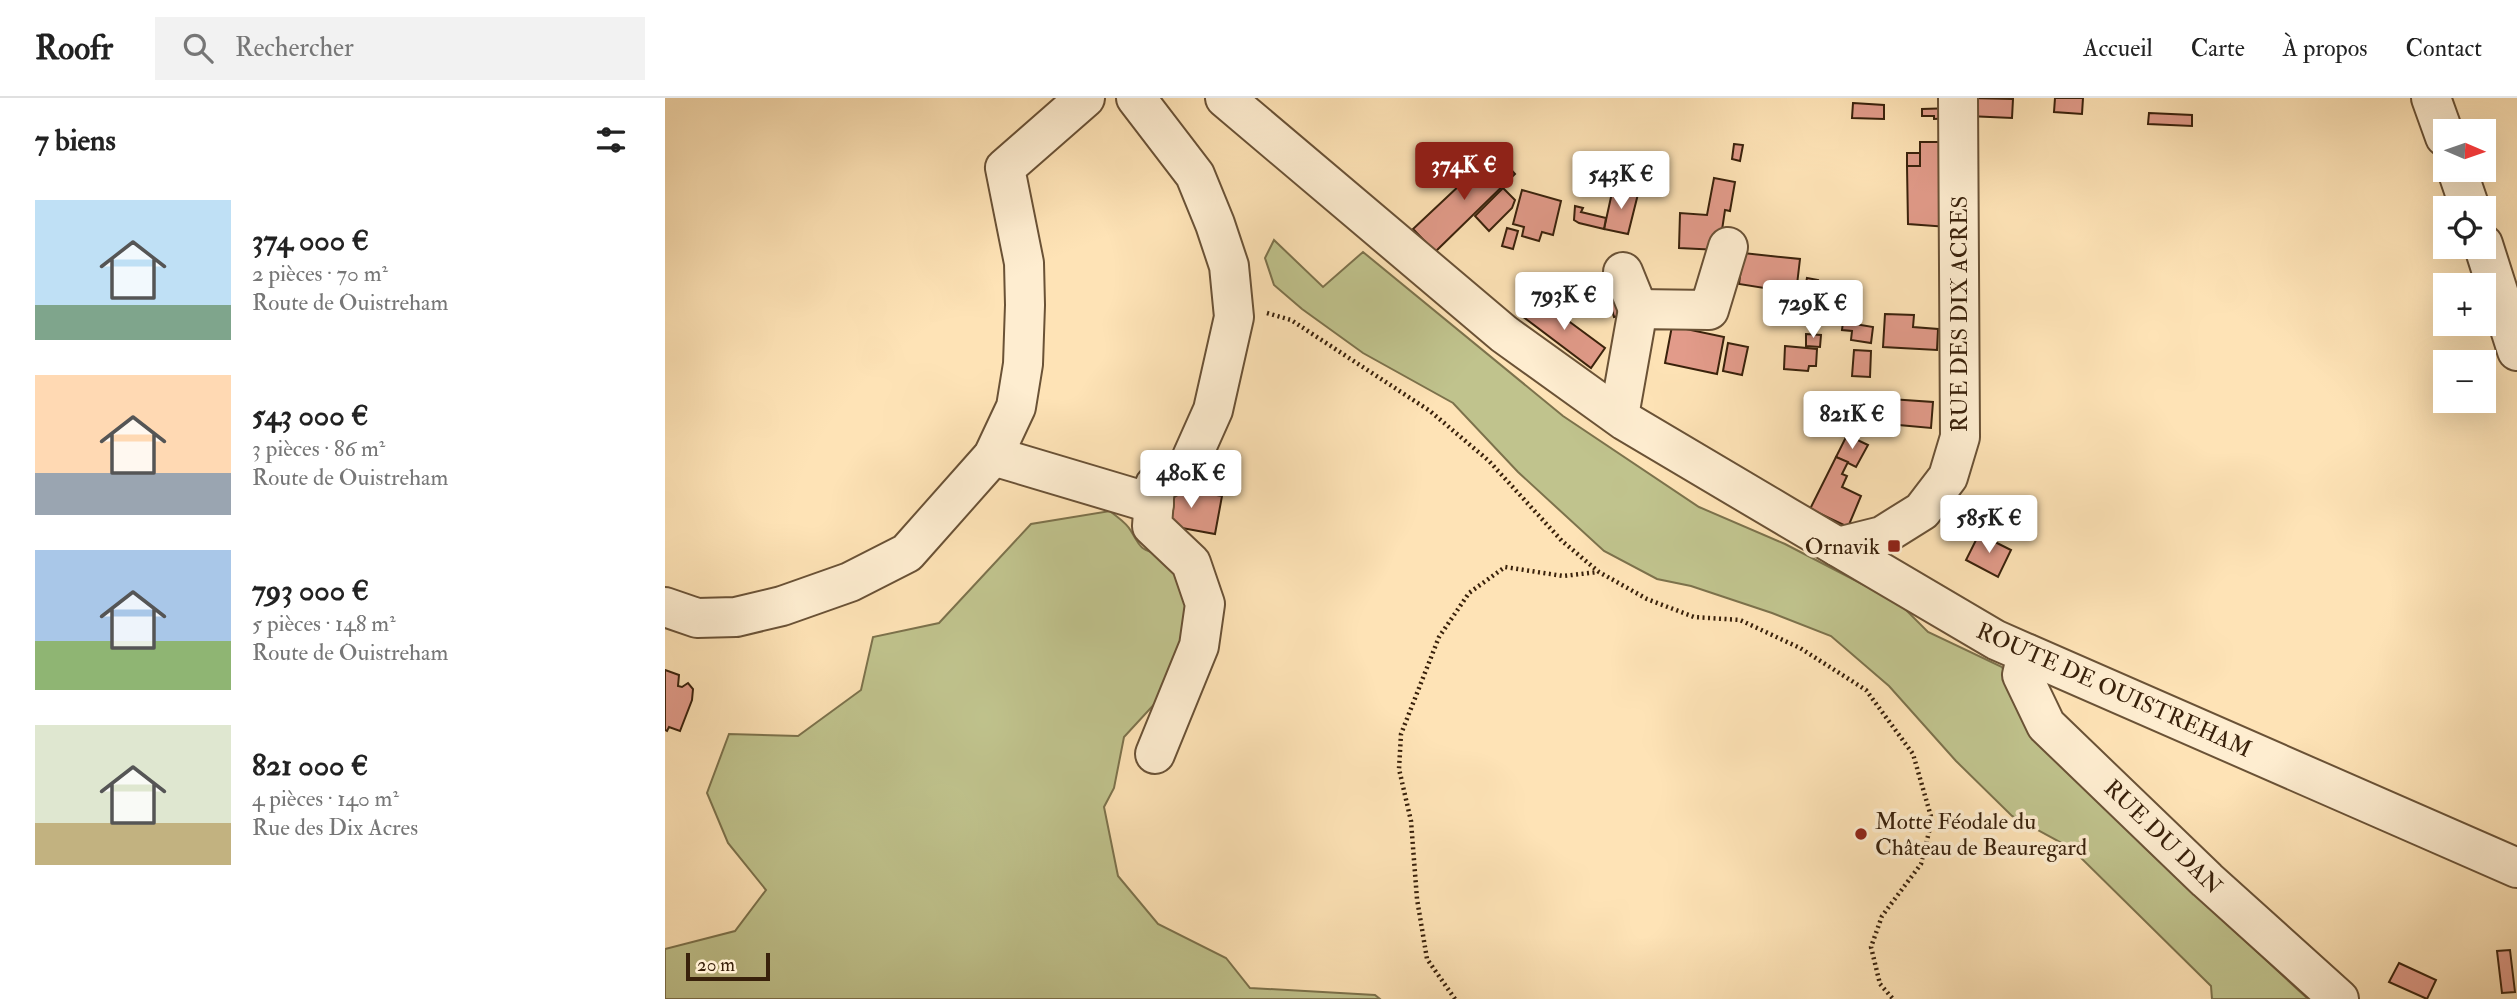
<!DOCTYPE html>
<html lang="fr">
<meta charset="utf-8">
<style>
:root{--surface:#fff;--page:#f2f2f2;--text:#222;--muted:#767676;--line:#e0e0e0;--accent:#8f2418}
body{margin:0;font-family:"IM FELL Double Pica",serif;background:var(--page);color:var(--text);height:100vh;display:flex;flex-direction:column;font-size:26px;white-space:nowrap}
*{box-sizing:border-box;margin:0}
p{font-size:23px;color:var(--muted)}
.icon{flex:none;width:38px;height:38px;fill:none;stroke:currentColor;stroke-width:2;stroke-linecap:round;stroke-linejoin:round}
.map{position:relative;flex:1;overflow:hidden}
.details{display:flex;flex-direction:column;background:var(--surface);width:665px}
.details>*{flex:none}
.needle{width:46px;rotate:92deg}
.buttons{position:absolute;left:1768px;top:21px;display:grid;gap:14px}
.buttons a{display:grid;place-items:center;width:63px;height:63px;border-radius:0px;background:var(--surface);box-shadow:0 7px 28px #0002;font-size:35px}
.scale{position:absolute;left:21px;bottom:18px;width:84px;box-sizing:border-box;padding-left:7px;border:4px solid #39210b;border-top:0;font-size:19px;line-height:24px;white-space:nowrap;color:#39210b;-webkit-text-stroke:5px #feedd0;paint-order:stroke}
.price{position:absolute;translate:-50% -60px;padding:0 16px;border-radius:7px;background:#fff;color:#222;font-size:23px;line-height:46px;filter:drop-shadow(0 2px 4px #0008)}
.price::after{content:'';position:absolute;left:50%;top:42px;width:21px;height:16px;margin-left:-10px;background:inherit;clip-path:polygon(0 0,100% 0,50% 100%)}
.price.selected{background:var(--accent);color:#fff}
ul{padding:0;list-style:none}
li{display:flex;align-items:center;gap:21px;height:175px;padding:0 35px}
li span{display:grid;place-items:center;flex:none;width:196px;height:140px;border-radius:0px;color:#555}
li>.icon{margin-inline-start:auto}
span .icon{width:84px;height:84px;fill:#fffc;stroke-width:1}
li b{font-size:30px}
h2{display:flex;justify-content:space-between;align-items:center;height:84px;padding:0 35px;font-size:30px}
header{display:flex;align-items:center;gap:42px;box-sizing:border-box;height:98px;padding:0 35px;background:var(--surface);border-bottom:2px solid var(--line)}
header strong{font-size:33px}
nav{display:flex;gap:38px;margin-inline-start:auto;font-size:24px}
.search{width:490px;height:63px;background:var(--page);display:flex;align-items:center;gap:18px;box-sizing:border-box;padding:0 24px;border-radius:0px;color:var(--muted);font-size:26px}
main{display:flex;flex:1;min-height:0}
.map>svg:first-child{display:block}
.green{fill:#c0c38d;stroke:#7c724c;stroke-width:2}
.building{fill:#e29b8a;stroke:#39210b;stroke-width:2}
.lines{fill:none;stroke-linecap:round;stroke-linejoin:round}
.minor-casing{stroke:#6a5236;stroke-width:42}
.path{stroke:#39210b;stroke-width:4.5;stroke-dasharray:2 3.5;stroke-linecap:butt}
.minor{stroke:#feedd0;stroke-width:38}
.poi-dot{fill:#8f2418;stroke:#feedd0;stroke-width:2.5}
.labels{text-anchor:middle;dominant-baseline:central;stroke-width:7;stroke-linejoin:round;paint-order:stroke}
.street-label{font-size:23px;fill:#39210b;stroke:#feedd0}
.poi-label{font-size:23px;fill:#39210b;stroke:#feedd0;text-anchor:end}
</style>
<header>
<strong>Roofr</strong>
<div class="search"><svg class="icon" aria-label="search" viewBox="0 0 24 24"><circle cx="10" cy="10" r="6"/><path d="M15 15l6 6"/></svg>Rechercher</div>
<nav><a>Accueil</a><a>Carte</a><a>À propos</a><a>Contact</a></nav>
</header>
<main>
<section class="details">
<h2>7 biens<svg class="icon" aria-label="filters" viewBox="0 0 24 24"><path d="M4 7h16M4 17h16"/><circle cx="9" cy="7" r="2"/><circle cx="15" cy="17" r="2"/></svg></h2>
<ul>
<li><span style="background:linear-gradient(#bfe0f5 75%,#7fa58c 0)"><svg class="icon" aria-label="home" viewBox="0 0 24 24"><path d="M3 11l9-7 9 7M6 9v11h12V9"/></svg></span><div><b>374 000 €</b><p>2 pièces · 70 m²</p><p>Route de Ouistreham</p></div></li>
<li><span style="background:linear-gradient(#ffd9b3 70%,#9aa5b1 0)"><svg class="icon" aria-label="home" viewBox="0 0 24 24"><path d="M3 11l9-7 9 7M6 9v11h12V9"/></svg></span><div><b>543 000 €</b><p>3 pièces · 86 m²</p><p>Route de Ouistreham</p></div></li>
<li><span style="background:linear-gradient(#a9c7e8 65%,#8fb573 0)"><svg class="icon" aria-label="home" viewBox="0 0 24 24"><path d="M3 11l9-7 9 7M6 9v11h12V9"/></svg></span><div><b>793 000 €</b><p>5 pièces · 148 m²</p><p>Route de Ouistreham</p></div></li>
<li><span style="background:linear-gradient(#dfe7d0 70%,#c2b280 0)"><svg class="icon" aria-label="home" viewBox="0 0 24 24"><path d="M3 11l9-7 9 7M6 9v11h12V9"/></svg></span><div><b>821 000 €</b><p>4 pièces · 140 m²</p><p>Rue des Dix Acres</p></div></li>
</ul>
</section>
<div class="map">
<svg width="1852" height="901" viewBox="0 0 1852 901">
<rect width="100%" height="100%" fill="#fee3b6"/>
<filter id="stains"><feTurbulence type="fractalNoise" baseFrequency=".00286" numOctaves="4"/><feColorMatrix values="0 0 0 0 .2 0 0 0 0 .09 0 0 0 0 .02 0 0 0 .5 -.17"/></filter>
<radialGradient id="worn" r=".72"><stop offset=".6" stop-color="#630" stop-opacity="0"/><stop offset="1" stop-color="#630" stop-opacity=".3"/></radialGradient>
<g class="green">
<polygon points="609,142 658,189 698,154 898,318 1034,409 1120,446 1203,489 1236,507 1263,534 1337,569 1372,637 1479,749 1643,901 1547,901 1546,888 1406,750 1347,718 1291,663 1224,588 1166,538 1107,515 1026,488 992,481 939,453 853,374 788,305 698,255 637,211 609,187 600,160"/>
<path d="M445,413C452,419 462,425 466,433C475,449 476,453 496,456L523,489L522,532L495,600L459,639L449,690L439,709L453,778L493,826L561,860L585,890L710,897L715,901H0V851L70,833L101,792L63,745L42,695L64,636L133,638L196,592L208,539L274,525L366,426Z"/>
</g>
<g class="building">
<polygon points="1304,0 1348,1 1347,20 1303,18"/>
<polygon points="1390,0 1418,0 1417,16 1389,14"/>
<polygon points="1188,5 1219,7 1219,21 1187,20"/>
<polygon points="1289,10 1289,20 1269,21 1269,18 1257,18 1257,11"/>
<polygon points="1484,15 1527,17 1527,28 1483,26"/>
<polygon points="1255,44 1289,44 1283,129 1243,126 1242,68 1255,68"/>
<polygon points="1069,46 1078,47 1075,63 1067,61"/>
<polygon points="830,54 850,76 770,154 748,131"/>
<rect x="1242" y="55" width="13" height="13"/>
<polygon points="934,76 975,86 973,96 931,86"/>
<polygon points="1049,80 1070,84 1065,113 1060,112 1054,152 1014,150 1015,115 1042,117"/>
<polygon points="838,90 850,102 847,110 824,133 810,118"/>
<polygon points="948,90 973,96 963,136 939,131"/>
<polygon points="857,92 896,103 888,137 877,134 874,143 857,138 859,129 848,126"/>
<polygon points="910,108 918,110 916,114 941,120 939,131 914,125 909,122"/>
<polygon points="842,130 853,133 848,151 837,148"/>
<polygon points="1078,155 1135,161 1131,195 1074,186"/>
<polygon points="951,175 964,216 949,219 938,180"/>
<polygon points="1142,180 1153,182 1145,217 1135,215"/>
<polygon points="871,199 940,250 926,270 857,218"/>
<polygon points="1220,216 1249,217 1248,229 1273,231 1272,252 1218,249"/>
<polygon points="1178,224 1208,229 1206,245 1186,242 1187,233 1177,232"/>
<polygon points="1007,228 1059,239 1052,276 1000,265"/>
<polygon points="1141,236 1156,237 1155,249 1141,248"/>
<polygon points="1063,245 1083,249 1077,277 1058,273"/>
<polygon points="1120,248 1152,251 1151,268 1144,268 1143,273 1119,271"/>
<polygon points="1189,252 1206,253 1205,279 1187,278"/>
<polygon points="1225,301 1268,304 1266,330 1223,326"/>
<polygon points="1182,337 1203,347 1191,369 1171,359"/>
<polygon points="1171,359 1183,364 1177,376 1182,378 1177,389 1196,398 1183,429 1145,411"/>
<polygon points="502,388 557,398 550,436 495,426"/>
<polygon points="1314,436 1346,452 1333,479 1301,462"/>
<polygon points="0,572 14,577 13,588 17,589 23,585 28,591 27,602 15,633 4,629 2,633 0,632"/>
<polygon points="1845,852 1850,894 1837,895 1832,853"/>
<polygon points="1734,865 1771,882 1762,901 1724,884"/>
</g>
<g class="lines">
<defs>
<g id="minor">
<polyline points="471,0 530,77 550,126 564,168 569,219 548,312 523,368 490,387 487,428 526,465 540,506 534,548 490,656"/>
<polyline points="560,0 839,236 960,323 1122,419 1331,542 1852,770"/>
<polyline points="1766,0 1780,39"/>
<polyline points="1792,72 1805,110"/>
<polyline points="1818,146 1852,253"/>
<polyline points="958,174 973,211"/>
<polyline points="954,318 973,211 1044,212 1063,149"/>
<polyline points="328,358 489,406"/>
<polyline points="1173,449 1217,438 1257,413 1283,379 1295,339 1293,0"/>
<polyline points="0,509 32,520 71,519 117,508 185,484 242,455 328,358 351,309 358,266 360,207 359,165 340,70 420,0"/>
<polyline points="1362,556 1357,577 1381,627 1542,782 1674,901"/>
</g>
</defs>
<use href="#minor" class="minor-casing"/>
<g class="path">
<polyline points="602,215 626,222 765,313 824,363 897,443 934,474 982,501 1029,519 1075,522 1135,550 1201,592 1248,656 1267,722 1256,766 1217,818 1206,849 1215,886 1228,901"/>
<polyline points="790,901 762,861 752,801 746,723 734,671 736,636 774,539 804,495 840,469 898,478 933,474"/>
</g>
<use href="#minor" class="minor"/>
</g>
<g class="poi-dot">
<rect x="1222" y="441" width="14" height="14" rx="3.5"/>
<circle cx="1196" cy="736" r="7"/>
</g>
<g class="labels">
<g class="street-label">
<text transform="translate(1294 216) rotate(-90)">RUE DES DIX ACRES</text>
<text transform="translate(1449 592) rotate(24)">ROUTE DE OUISTREHAM</text>
<text transform="translate(1498 739) rotate(44)">RUE DU DAN</text>
</g>
<g class="poi-label">
<text x="1215" y="448">Ornavik</text>
<text x="1210" y="723" text-anchor="start">Motte Féodale du<tspan x="1210" dy="26">Château de Beauregard</tspan></text>
</g>
</g>
<rect width="100%" height="100%" filter="url(#stains)"/>
<rect width="100%" height="100%" fill="url(#worn)"/>
</svg>
<div class="buttons">
<a><svg class="needle" viewBox="-14 -14 28 28"><path d="M0-13l5 13h-10z" fill="#e53935"/><path d="M0 13l5-13h-10z" fill="#767676"/></svg></a>
<a><svg class="icon" aria-label="locate" viewBox="0 0 24 24"><circle cx="12" cy="12" r="6"/><path d="M12 2v4M12 18v4M2 12h4M18 12h4"/></svg></a>
<a>+</a>
<a>−</a>
</div>
<div class="scale">20 m</div>
<b class="price selected" style="left:799px;top:104px">374K €</b>
<b class="price" style="left:956px;top:113px">543K €</b>
<b class="price" style="left:899px;top:234px">793K €</b>
<b class="price" style="left:1148px;top:242px">729K €</b>
<b class="price" style="left:1187px;top:353px">821K €</b>
<b class="price" style="left:526px;top:412px">480K €</b>
<b class="price" style="left:1324px;top:457px">585K €</b>
</div>
</main>
